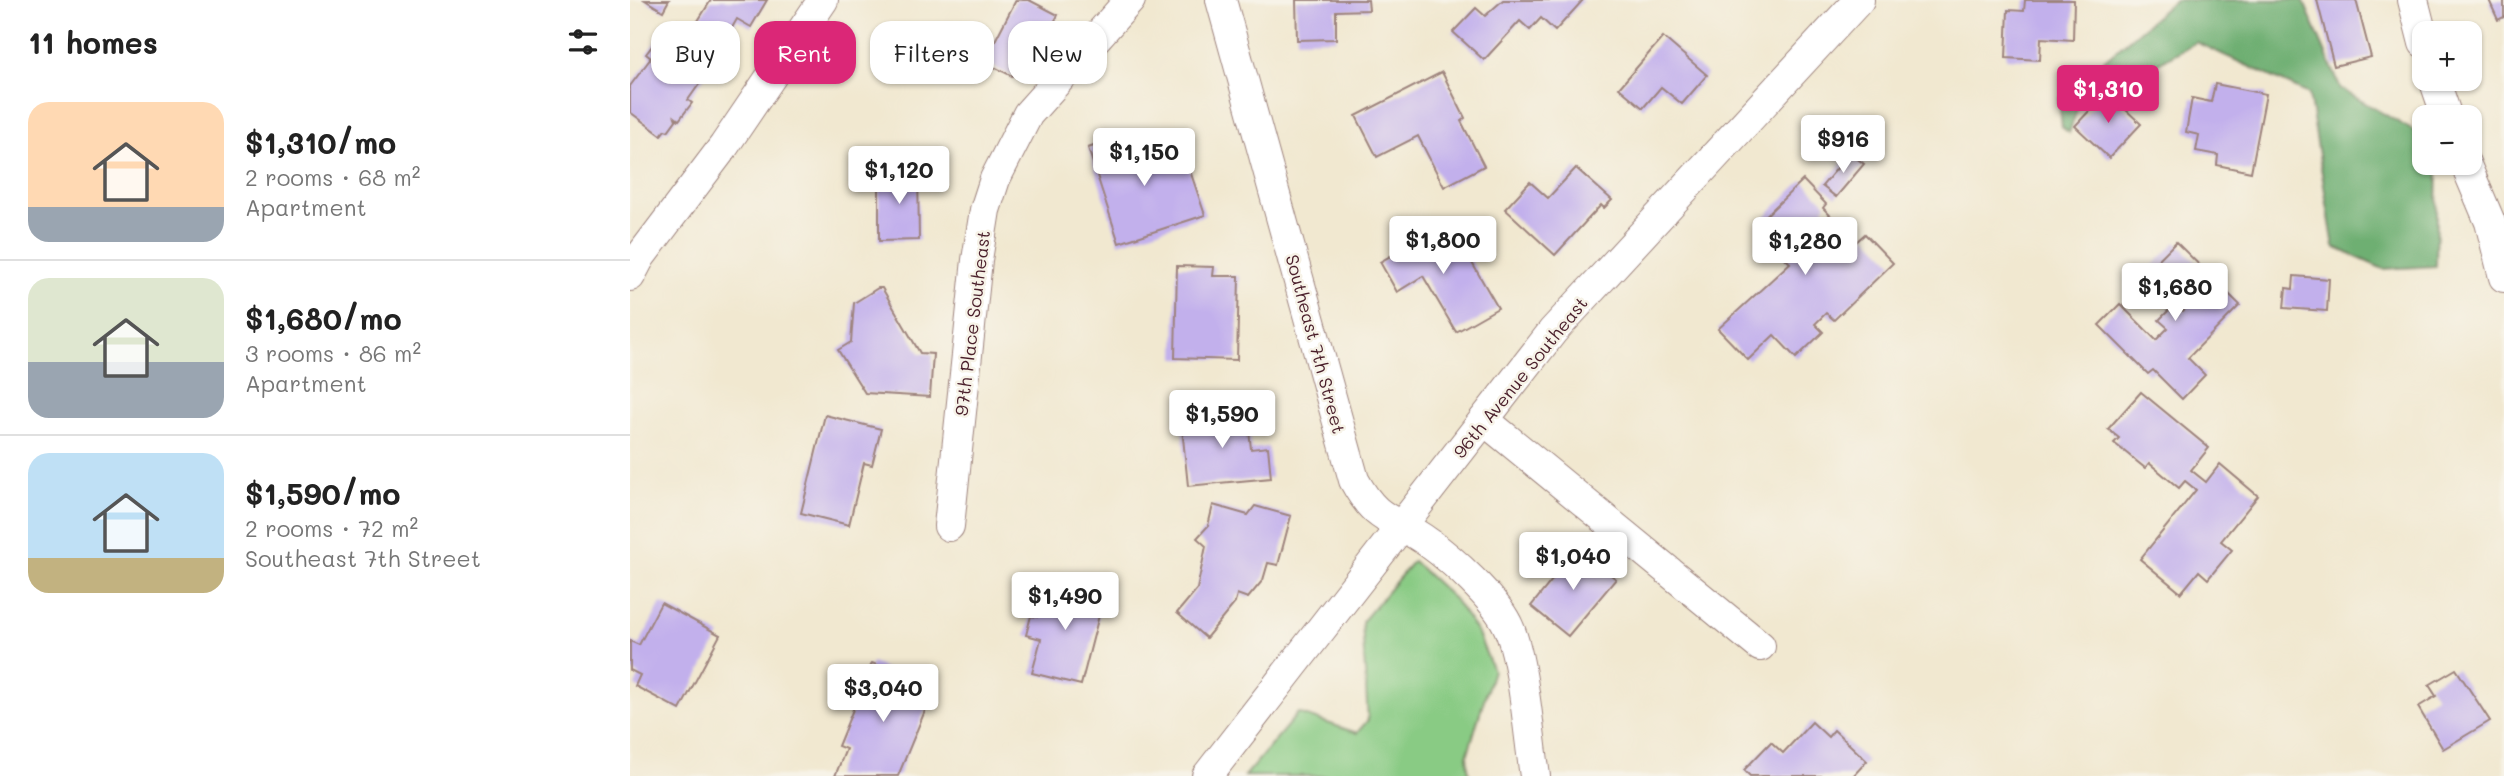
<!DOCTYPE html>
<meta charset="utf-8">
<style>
:root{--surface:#fff;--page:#f6f6f6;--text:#222;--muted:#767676;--line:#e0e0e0;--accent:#db2777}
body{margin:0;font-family:Mali,sans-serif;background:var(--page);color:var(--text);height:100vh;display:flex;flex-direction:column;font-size:26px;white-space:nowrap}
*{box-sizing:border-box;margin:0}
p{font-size:23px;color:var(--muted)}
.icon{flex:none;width:38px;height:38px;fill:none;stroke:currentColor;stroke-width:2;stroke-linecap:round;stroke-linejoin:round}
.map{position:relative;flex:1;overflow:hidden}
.details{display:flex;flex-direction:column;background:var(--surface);width:630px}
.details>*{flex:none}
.banner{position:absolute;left:21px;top:21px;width:665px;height:63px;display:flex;gap:14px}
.tools{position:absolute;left:1782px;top:21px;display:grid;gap:14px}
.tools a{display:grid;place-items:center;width:70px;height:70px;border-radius:14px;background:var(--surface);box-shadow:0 2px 5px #0004;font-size:35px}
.price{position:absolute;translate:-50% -60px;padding:0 16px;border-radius:7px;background:#fff;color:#222;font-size:23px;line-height:46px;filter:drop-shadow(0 2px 4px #0008)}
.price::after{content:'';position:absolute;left:50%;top:42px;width:21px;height:16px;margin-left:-10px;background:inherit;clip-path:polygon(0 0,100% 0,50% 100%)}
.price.current{background:var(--accent);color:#fff}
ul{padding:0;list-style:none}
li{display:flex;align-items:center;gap:21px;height:175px;padding:0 28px}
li+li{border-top:2px solid var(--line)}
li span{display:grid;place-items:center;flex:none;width:196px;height:140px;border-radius:21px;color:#555}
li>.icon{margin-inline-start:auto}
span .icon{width:84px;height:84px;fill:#fffc;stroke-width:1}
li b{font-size:30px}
h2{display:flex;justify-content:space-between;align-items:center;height:84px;padding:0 28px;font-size:30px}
.pill{padding:0 24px;border-radius:21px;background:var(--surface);box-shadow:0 2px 5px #0004;font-size:24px;line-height:63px}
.pill.current{background:var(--accent);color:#fff}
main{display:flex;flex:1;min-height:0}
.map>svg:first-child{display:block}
.green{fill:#89cb84;stroke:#6a7558;stroke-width:2}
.forest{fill:#6eaf72;stroke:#5c674e;stroke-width:2}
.building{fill:#c2b0ec}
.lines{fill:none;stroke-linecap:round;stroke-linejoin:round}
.minor-casing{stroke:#9e847e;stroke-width:32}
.minor{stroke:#fff;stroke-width:30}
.labels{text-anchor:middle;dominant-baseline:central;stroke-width:5;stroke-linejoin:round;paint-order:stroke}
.street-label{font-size:18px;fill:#4a1f2b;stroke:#f7f3e8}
</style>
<main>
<section class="details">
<h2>11 homes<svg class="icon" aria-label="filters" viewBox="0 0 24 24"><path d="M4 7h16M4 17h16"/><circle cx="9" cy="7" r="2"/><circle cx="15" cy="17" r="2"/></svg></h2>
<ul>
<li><span style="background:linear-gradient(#ffd9b3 75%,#9aa5b1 0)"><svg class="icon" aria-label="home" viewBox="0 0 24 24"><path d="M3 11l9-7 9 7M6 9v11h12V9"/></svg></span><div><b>$1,310/mo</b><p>2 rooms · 68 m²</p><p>Apartment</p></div></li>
<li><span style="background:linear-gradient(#dfe7d0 60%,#9aa5b1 0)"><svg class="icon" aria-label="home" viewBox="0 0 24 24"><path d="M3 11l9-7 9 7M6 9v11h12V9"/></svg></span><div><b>$1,680/mo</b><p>3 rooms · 86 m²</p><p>Apartment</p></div></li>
<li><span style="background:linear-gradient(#bfe0f5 75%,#c2b280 0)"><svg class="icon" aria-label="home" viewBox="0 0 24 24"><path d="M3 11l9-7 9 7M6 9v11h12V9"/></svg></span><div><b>$1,590/mo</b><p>2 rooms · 72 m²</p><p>Southeast 7th Street</p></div></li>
</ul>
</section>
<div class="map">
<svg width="1874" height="776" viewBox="0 0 1874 776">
<rect width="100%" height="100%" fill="#f7f3e8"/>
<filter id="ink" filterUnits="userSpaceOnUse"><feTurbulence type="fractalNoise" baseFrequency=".0143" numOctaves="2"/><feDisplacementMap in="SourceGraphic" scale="14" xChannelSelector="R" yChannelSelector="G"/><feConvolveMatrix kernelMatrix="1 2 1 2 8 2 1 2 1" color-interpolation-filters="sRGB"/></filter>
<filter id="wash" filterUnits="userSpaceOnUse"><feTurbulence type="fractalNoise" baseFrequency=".00686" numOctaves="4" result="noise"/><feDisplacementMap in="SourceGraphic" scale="28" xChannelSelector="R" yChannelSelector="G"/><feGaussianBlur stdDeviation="1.57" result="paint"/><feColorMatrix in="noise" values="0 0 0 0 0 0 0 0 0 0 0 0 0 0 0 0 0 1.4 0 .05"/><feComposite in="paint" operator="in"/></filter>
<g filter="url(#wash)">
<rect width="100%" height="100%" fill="#f1e8d0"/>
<polygon class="green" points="783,561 824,599 847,632 863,670 837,756 839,776 615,776 668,713 727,733 738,720 732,622"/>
<polygon class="forest" points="1545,0 1673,0 1711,89 1794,137 1794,163 1808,163 1806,266 1753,269 1704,247 1679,94 1566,42 1448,107 1439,133 1432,127 1429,99"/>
<g id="blocks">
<g class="building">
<polygon points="15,0 39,0 33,11"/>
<polygon points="81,0 137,0 121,27 107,19 96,38 68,21"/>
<polygon points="386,0 399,0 428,15 413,43 401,38 382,76 354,62"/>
<polygon points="666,0 738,0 739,10 706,11 706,39 667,40"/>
<polygon points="873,0 953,0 925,31 911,18 900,30 890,21 854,60 823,32 846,8 855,16"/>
<polygon points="1395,0 1444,0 1443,40 1411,38 1410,60 1376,58 1378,10 1394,11"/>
<polygon points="1687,0 1726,0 1741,57 1704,66"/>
<polygon points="1859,0 1874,0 1874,17 1868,20"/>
<polygon points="29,37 77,73 58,100 62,103 49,120 45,117 46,120 38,131 35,130 31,135 0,112 0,86 21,58 16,54"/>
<polygon points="1033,37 1077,75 1052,104 1031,87 1013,108 989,88"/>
<polygon points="812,72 835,118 831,121 854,166 814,187 788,136 747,157 726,116"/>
<polygon points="1585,84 1636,94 1621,172 1587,165 1588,155 1566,151 1569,135 1556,132 1562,98 1581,102"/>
<polygon points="1477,92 1511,124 1479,158 1445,126"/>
<polygon points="512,130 524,166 555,156 575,215 489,243 458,148"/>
<polygon points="1220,153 1234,164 1206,197 1192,186"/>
<polygon points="946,168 982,200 974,208 971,205 925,255 875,209 900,182 918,198"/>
<polygon points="249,171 288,171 289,240 249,241"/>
<polygon points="1173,180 1196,204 1193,208 1226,242 1235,234 1263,263 1204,320 1196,313 1185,324 1193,332 1166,358 1144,335 1118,360 1088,329 1160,263 1147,250 1151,247 1128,223"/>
<polygon points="819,223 868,308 826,332 793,276 767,292 750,262"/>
<polygon points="1546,242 1610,305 1558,358 1575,375 1552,399 1523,370 1518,374 1469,325 1490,304 1526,340 1538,328 1529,320 1545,304 1553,311 1560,304 1522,266"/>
<polygon points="547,266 584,267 583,276 609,276 607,360 545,358"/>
<polygon points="1664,276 1699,279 1697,311 1654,308 1656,288 1663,289"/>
<polygon points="248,288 252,288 290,353 303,354 300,397 235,393 208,350 221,342 224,303"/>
<polygon points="1511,392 1579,448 1561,470 1576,482 1590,464 1628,496 1591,541 1602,550 1578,579 1569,571 1551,593 1510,559 1566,490 1555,481 1549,488 1519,463 1515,468 1484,443 1489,438 1478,429"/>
<polygon points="617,411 621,449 638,447 641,478 558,486 551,418"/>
<polygon points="195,415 251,429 242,465 234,463 219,525 171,513"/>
<polygon points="583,505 618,515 625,506 661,516 648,565 638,563 633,580 618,598 607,594 605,603 576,638 547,613 567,589 576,546 567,538 578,526"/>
<polygon points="948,548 986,579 938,636 901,606"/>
<polygon points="416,581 474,596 451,685 402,673 411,639 396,635 401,616 407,617"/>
<polygon points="31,603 90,635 50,710 5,686 10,675 0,670 0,641 9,645"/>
<polygon points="242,663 304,689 268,776 205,776 216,749 208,746"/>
<polygon points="1826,669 1860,721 1813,749 1788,707 1806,696 1799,685"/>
<polygon points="1182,722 1198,737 1204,730 1237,761 1223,776 1120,776 1114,770 1141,742 1153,753"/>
</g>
</g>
</g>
<g filter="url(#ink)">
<use href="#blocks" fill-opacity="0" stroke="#9e847e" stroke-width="2"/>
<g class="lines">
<defs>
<g id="minor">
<path d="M591,0L724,480C748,525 764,517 799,543C823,560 864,598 877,624C893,655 899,738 905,776"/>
<polyline points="1783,0 1794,43"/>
<polyline points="1804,79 1817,117"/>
<polyline points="1835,163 1860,222 1874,277"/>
<polyline points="0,276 10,257 94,146 193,0"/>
<polyline points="854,420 1130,646"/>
<polyline points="319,526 347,260 355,210 365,179 398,114 500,0"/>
<polyline points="577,776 923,331 1229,0"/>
</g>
</defs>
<use href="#minor" class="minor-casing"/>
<use href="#minor" class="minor"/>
</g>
</g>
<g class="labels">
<g class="street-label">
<text transform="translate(342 323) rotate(-83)">97th Place Southeast</text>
<text transform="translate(686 344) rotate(75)">Southeast 7th Street</text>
<text transform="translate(890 377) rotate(-51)">96th Avenue Southeast</text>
</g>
</g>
</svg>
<div class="tools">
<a>+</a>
<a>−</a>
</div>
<b class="price current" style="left:1478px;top:125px">$1,310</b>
<b class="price" style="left:1213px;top:175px">$916</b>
<b class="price" style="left:514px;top:188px">$1,150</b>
<b class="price" style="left:269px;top:206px">$1,120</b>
<b class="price" style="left:813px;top:276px">$1,800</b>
<b class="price" style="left:1175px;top:277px">$1,280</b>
<b class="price" style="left:1545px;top:323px">$1,680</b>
<b class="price" style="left:592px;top:450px">$1,590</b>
<b class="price" style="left:943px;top:592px">$1,040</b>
<b class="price" style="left:435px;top:632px">$1,490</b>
<b class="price" style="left:253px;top:724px">$3,040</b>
<div class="banner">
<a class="pill">Buy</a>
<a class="pill current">Rent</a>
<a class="pill">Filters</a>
<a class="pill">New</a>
</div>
</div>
</main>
